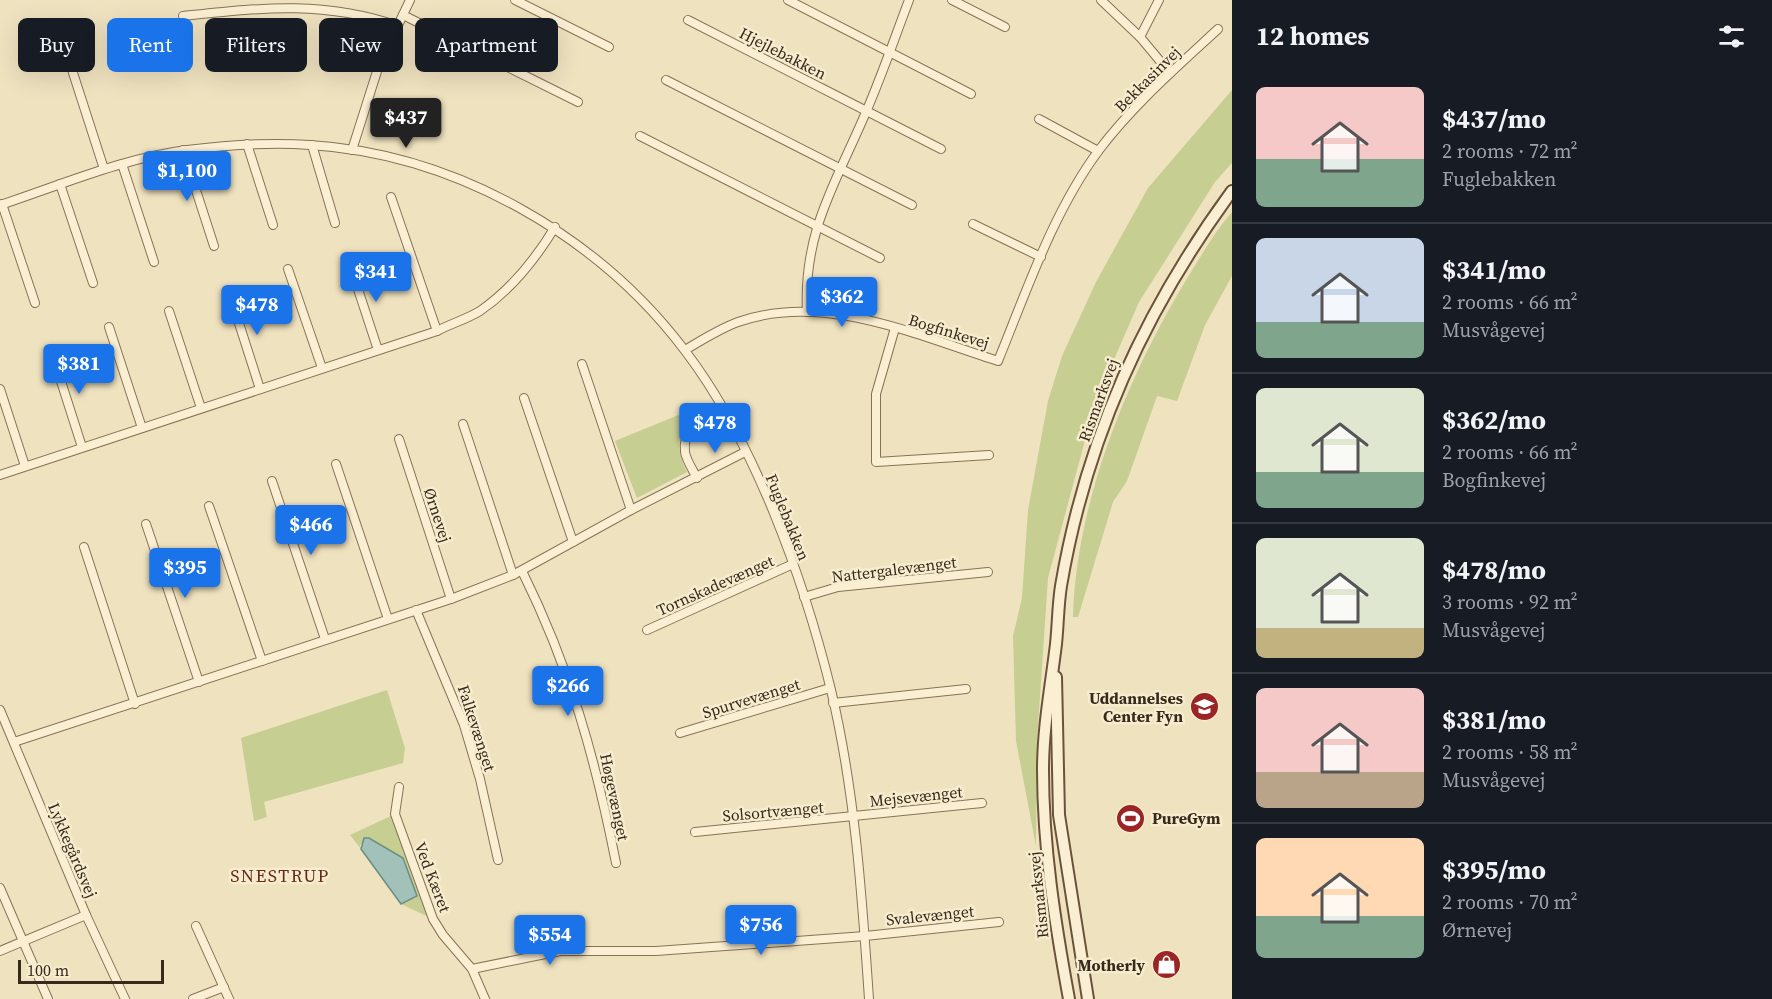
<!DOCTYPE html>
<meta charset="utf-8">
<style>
:root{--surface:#171b24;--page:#242831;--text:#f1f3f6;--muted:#9ea1a6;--line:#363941;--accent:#1a73e8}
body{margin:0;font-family:"Source Serif 4",serif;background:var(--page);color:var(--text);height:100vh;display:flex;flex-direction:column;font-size:22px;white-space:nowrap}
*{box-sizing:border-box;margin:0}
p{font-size:20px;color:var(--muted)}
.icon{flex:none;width:33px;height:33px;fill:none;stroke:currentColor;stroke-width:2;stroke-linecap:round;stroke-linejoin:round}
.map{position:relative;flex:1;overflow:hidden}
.panel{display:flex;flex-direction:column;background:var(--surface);width:540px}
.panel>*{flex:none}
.hud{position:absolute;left:18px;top:18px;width:570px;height:54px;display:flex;gap:12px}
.scale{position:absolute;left:18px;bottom:15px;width:146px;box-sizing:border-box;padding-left:6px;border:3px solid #37291c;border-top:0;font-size:16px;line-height:21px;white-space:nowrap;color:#37291c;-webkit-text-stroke:4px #f7ecce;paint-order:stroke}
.price{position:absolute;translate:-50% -51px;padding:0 14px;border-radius:6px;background:var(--accent);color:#fff;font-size:20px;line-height:39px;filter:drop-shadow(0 2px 3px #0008)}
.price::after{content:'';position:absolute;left:50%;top:36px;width:18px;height:14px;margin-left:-9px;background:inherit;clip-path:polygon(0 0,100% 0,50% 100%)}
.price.current{background:#222;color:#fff}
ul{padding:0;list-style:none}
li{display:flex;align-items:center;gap:18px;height:150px;padding:0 24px}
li+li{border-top:2px solid var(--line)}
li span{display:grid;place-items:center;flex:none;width:168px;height:120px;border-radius:9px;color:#555}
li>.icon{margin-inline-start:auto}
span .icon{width:72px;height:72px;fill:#fffc;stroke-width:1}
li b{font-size:26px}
h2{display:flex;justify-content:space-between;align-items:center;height:72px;padding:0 24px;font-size:26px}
.pill{padding:0 21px;border-radius:9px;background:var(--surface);box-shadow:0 6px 24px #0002;font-size:21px;line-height:54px}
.pill.current{background:var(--accent);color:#fff}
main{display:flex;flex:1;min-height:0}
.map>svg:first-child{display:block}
.green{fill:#c6ce92}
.water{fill:#a2c1b8;stroke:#698f86;stroke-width:1.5}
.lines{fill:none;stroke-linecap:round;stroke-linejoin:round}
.minor-casing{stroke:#887257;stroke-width:10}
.secondary-casing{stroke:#6a533a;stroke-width:14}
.minor{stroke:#faefd2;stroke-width:8}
.secondary{stroke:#faefd2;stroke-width:10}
.labels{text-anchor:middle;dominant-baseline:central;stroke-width:5;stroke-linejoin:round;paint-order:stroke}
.street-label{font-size:16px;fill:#37291c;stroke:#f7ecce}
.poi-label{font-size:16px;font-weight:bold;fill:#37291c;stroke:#f7ecce;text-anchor:end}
.neighbourhood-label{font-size:18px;letter-spacing:1.5px;fill:#652b19;stroke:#f7ecce}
</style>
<main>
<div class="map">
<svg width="1232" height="999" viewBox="0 0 1232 999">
<rect width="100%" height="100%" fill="#efe2bf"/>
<g class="green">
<polygon points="1232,90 1232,163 1215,182 1139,302 1095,403 1048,578 1037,740 1036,846 1016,741 1013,636 1022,598 1028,510 1048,401 1062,356 1096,282 1148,188"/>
<path d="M1232,212V276L1205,325L1177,401L1157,396L1127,481L1113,502L1078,617H1073C1076,499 1130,371 1191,272C1204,251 1216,230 1232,212Z"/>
<path d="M693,409C679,434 674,445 687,472L637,498L615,441Z"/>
<polygon points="387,690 405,748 403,763 264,802 267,817 254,821 241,738"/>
<polygon points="395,814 433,919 401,904 417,896 403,858 369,838 360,845 361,849 350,835"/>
</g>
<polygon class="water" points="364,838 369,838 403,858 417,896 401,904 361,849"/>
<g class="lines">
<defs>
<g id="minor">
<polyline points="515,0 609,47"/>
<polyline points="788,0 971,94"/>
<polyline points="952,0 1005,27"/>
<polyline points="1101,0 1140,37 1170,73"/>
<polyline points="403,15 578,102"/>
<path d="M183,16C260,8 323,0 398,26"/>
<polyline points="688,20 941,149"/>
<polyline points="1140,37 1159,0"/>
<polyline points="65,48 104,169"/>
<polyline points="666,80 912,205"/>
<polyline points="1039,119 1098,151"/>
<polyline points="640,136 880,258"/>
<polyline points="247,144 273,225"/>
<polyline points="312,145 335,223"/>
<polyline points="183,150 214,246"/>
<polyline points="352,150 379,65 410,0"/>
<polyline points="122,164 154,262"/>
<polyline points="60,184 93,283"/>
<polyline points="391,197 437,331"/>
<polyline points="2,204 35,303"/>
<path d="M0,205C61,185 123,158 187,150C228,145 269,142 310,145C456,154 599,236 686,352C755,443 804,580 831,690C855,791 862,896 869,999"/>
<polyline points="973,224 1041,257"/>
<polyline points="350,265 378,350"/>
<polyline points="288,269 322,368"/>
<polyline points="229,292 260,389"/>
<polyline points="169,311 201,408"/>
<path d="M807,312C803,231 836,183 866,112C882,75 895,37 909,0"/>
<polyline points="109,327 142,428"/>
<polyline points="895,328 876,394 876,462 989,455"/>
<polyline points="51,350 82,447"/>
<path d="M685,350C702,340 719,329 738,322C824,292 916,335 998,361C1027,290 1053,212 1099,150C1133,105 1177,67 1218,29"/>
<polyline points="582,364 631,510"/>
<polyline points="0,389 25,466"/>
<polyline points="524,398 573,542"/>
<polyline points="463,424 513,575"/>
<polyline points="399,439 451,599"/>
<polyline points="336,464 388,619"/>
<path d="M0,475L437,331C450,324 467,319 480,311C512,289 535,260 555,227"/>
<path d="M697,478C693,470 686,460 685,452C682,428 702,414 720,405"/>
<polyline points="272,481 325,639"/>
<polyline points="209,506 262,661"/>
<polyline points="146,524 199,682"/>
<polyline points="84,547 135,704"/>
<path d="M522,571C570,668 595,757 616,863"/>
<polyline points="804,597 838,587 988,572"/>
<polyline points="416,610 464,725 480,779 498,860"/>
<polyline points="647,630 793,564"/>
<polyline points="833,703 966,689"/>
<polyline points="0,710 86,915 125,999"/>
<polyline points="680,733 830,688"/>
<polyline points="14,742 451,599 513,575 631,510 745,452"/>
<polyline points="399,787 395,814 433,919 443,935 472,969 485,999"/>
<polyline points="695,832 982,803"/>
<polyline points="0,888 48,999"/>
<polyline points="196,926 229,999"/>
<polyline points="0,951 86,915"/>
<polyline points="472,969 560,951 656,951 865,936 999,922"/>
<polyline points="193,999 224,987"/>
</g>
<g id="secondary">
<polyline points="1056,677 1059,815 1088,999"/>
<path d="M1069,999C1055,923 1043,847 1043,770C1043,727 1051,686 1056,644C1058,625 1058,605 1061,586C1086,439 1144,311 1232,191"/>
</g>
</defs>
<use href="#minor" class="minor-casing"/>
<use href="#secondary" class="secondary-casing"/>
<use href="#minor" class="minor"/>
<use href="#secondary" class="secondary"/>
</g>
<defs>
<symbol id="school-disc" viewBox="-11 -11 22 22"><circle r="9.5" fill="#9a2524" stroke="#f7ecce"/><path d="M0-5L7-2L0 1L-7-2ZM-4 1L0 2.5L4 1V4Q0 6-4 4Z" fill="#fff"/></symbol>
<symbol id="stadium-disc" viewBox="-11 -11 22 22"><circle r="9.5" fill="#9a2524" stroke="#f7ecce"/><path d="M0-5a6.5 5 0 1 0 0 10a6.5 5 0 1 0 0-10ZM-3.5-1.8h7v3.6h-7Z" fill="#fff"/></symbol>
<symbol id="shop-disc" viewBox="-11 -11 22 22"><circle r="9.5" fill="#9a2524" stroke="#f7ecce"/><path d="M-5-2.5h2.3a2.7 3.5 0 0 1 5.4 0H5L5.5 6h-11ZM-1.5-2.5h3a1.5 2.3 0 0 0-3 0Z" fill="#fff"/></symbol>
</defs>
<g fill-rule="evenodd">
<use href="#school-disc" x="1188" y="690" width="33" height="33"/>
<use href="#stadium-disc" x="1114" y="802" width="33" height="33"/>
<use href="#shop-disc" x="1150" y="948" width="33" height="33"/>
</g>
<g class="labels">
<g class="street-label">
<text transform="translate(783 53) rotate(27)">Hjejlebakken</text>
<text transform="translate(1147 79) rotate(-45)">Bekkasinvej</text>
<text transform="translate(949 331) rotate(17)">Bogfinkevej</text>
<text transform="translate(1098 400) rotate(-70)">Rismarksvej</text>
<text transform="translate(438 515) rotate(72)">Ørnevej</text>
<text transform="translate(788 517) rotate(68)">Fuglebakken</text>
<text transform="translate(894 569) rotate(-7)">Nattergalevænget</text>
<text transform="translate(715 585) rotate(-24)">Tornskadevænget</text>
<text transform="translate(751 698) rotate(-17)">Spurvevænget</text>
<text transform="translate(477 728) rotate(72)">Falkevænget</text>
<text transform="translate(916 796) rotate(-6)">Mejsevænget</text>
<text transform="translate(615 797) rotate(78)">Høgevænget</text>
<text transform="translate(773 811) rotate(-5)">Solsortvænget</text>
<text transform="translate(73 850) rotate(67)">Lykkegårdsvej</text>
<text transform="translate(433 877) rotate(69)">Ved Kæret</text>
<text transform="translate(1038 895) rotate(-96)">Rismarksvej</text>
<text transform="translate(930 915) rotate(-6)">Svalevænget</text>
</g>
<g class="poi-label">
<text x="1183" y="698">Uddannelses<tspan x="1183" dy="18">Center Fyn</tspan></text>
<text x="1152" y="818" text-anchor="start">PureGym</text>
<text x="1145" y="965">Motherly</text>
</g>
<g class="neighbourhood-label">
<text x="280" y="875">SNESTRUP</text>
</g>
</g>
</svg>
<div class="scale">100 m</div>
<b class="price current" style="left:406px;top:149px">$437</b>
<b class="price" style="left:187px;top:202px">$1,100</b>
<b class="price" style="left:376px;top:303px">$341</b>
<b class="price" style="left:842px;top:328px">$362</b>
<b class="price" style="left:257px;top:336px">$478</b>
<b class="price" style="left:79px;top:395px">$381</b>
<b class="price" style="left:715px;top:454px">$478</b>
<b class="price" style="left:311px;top:556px">$466</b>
<b class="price" style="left:185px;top:599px">$395</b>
<b class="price" style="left:568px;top:717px">$266</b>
<b class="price" style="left:761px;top:956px">$756</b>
<b class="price" style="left:550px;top:966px">$554</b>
<div class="hud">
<a class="pill">Buy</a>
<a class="pill current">Rent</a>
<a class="pill">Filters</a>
<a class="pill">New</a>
<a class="pill">Apartment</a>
</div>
</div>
<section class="panel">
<h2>12 homes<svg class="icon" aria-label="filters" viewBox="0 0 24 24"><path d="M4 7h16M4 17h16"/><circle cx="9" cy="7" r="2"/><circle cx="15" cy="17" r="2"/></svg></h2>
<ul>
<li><span style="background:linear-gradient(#f6c9c9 60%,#7fa58c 0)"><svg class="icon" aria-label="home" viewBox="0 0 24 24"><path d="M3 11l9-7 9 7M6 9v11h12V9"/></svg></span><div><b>$437/mo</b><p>2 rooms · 72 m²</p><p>Fuglebakken</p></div></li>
<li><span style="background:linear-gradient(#c9d6e8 70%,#7fa58c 0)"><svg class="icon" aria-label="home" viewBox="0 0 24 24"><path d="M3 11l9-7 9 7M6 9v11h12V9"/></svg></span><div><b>$341/mo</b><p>2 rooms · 66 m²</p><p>Musvågevej</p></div></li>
<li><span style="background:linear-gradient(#dfe7d0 70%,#7fa58c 0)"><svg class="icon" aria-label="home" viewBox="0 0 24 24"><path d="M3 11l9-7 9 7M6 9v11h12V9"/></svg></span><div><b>$362/mo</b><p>2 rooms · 66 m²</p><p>Bogfinkevej</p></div></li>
<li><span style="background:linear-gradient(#dfe7d0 75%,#c2b280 0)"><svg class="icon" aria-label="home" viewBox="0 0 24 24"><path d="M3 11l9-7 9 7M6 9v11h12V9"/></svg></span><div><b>$478/mo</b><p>3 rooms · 92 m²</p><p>Musvågevej</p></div></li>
<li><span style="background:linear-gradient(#f6c9c9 70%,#b9a48a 0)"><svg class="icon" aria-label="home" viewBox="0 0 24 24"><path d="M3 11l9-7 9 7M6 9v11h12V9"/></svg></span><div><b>$381/mo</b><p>2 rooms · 58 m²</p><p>Musvågevej</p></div></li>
<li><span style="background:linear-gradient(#ffd9b3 65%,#7fa58c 0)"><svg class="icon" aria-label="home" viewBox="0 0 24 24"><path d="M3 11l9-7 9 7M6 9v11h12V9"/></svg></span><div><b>$395/mo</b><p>2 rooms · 70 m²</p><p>Ørnevej</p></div></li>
</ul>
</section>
</main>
